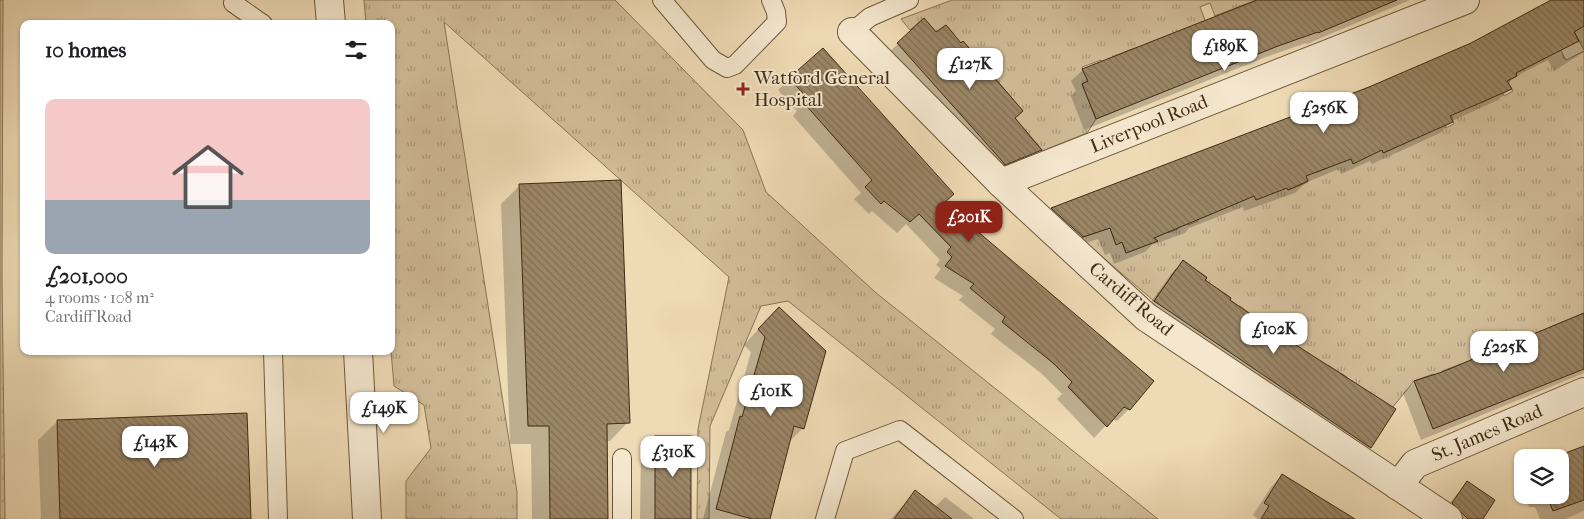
<!DOCTYPE html>
<meta charset="utf-8">
<style>
:root{--surface:#fff;--page:#f6f6f6;--text:#202124;--muted:#757577;--accent:#8f2418}
body{margin:0;font-family:"IM FELL French Canon",serif;background:var(--page);color:var(--text);height:100vh;display:flex;flex-direction:column;font-size:19px;white-space:nowrap}
*{box-sizing:border-box;margin:0}
p{font-size:16px;color:var(--muted)}
.icon{flex:none;width:28px;height:28px;fill:none;stroke:currentColor;stroke-width:2;stroke-linecap:round;stroke-linejoin:round}
.map{position:relative;flex:1;overflow:hidden}
.panel{position:absolute;left:20px;top:20px;width:375px;height:335px;display:flex;flex-direction:column;background:var(--surface);border-radius:10px;box-shadow:0 1px 4px #0004}
.panel>*{flex:none}
.tools{position:absolute;left:1514px;top:449px;display:grid;gap:10px}
.tools a{display:grid;place-items:center;width:55px;height:55px;border-radius:10px;background:var(--surface);box-shadow:0 1px 4px #0004;font-size:25px}
.price{position:absolute;translate:-50% -42px;padding:0 11px;border-radius:10px;background:#fff;color:#222;font-size:16px;line-height:32px;filter:drop-shadow(0 1px 2px #0008)}
.price::after{content:'';position:absolute;left:50%;top:30px;width:15px;height:11px;margin-left:-8px;background:inherit;clip-path:polygon(0 0,100% 0,50% 100%)}
.price.current{background:var(--accent);color:#fff}
ul{padding:0;list-style:none}
li{display:grid;align-content:center;gap:10px;height:265px;padding:0 25px}
li span{display:grid;place-items:center;height:155px;border-radius:10px;color:#555}
li>.icon{margin-inline-start:auto}
span .icon{width:90px;height:90px;fill:#fffc;stroke-width:1}
li b{font-size:21px}
h2{display:flex;justify-content:space-between;align-items:center;height:60px;padding:0 25px;font-size:21px}
.map>svg:first-child{display:block}
.grass{fill:url(#grass-tufts);stroke:#897454}
.forest{fill:url(#forest-crowns);stroke:#897454}
.shadow{fill:#0003}
.building{fill:url(#building-back-hatch);stroke:#412b11}
.lines{fill:none;stroke-linecap:round;stroke-linejoin:round}
.service-casing{stroke:#6c573a;stroke-width:20}
.minor-casing{stroke:#6c573a;stroke-width:30}
.tertiary-casing{stroke:#6c573a;stroke-width:30}
.service{stroke:#f4e7ce;stroke-width:18}
.minor{stroke:#f4e7ce;stroke-width:28}
.tertiary{stroke:#f4e7ce;stroke-width:28}
.poi-dot{fill:#8f2418;stroke:#f4e7ce;stroke-width:2}
.labels{text-anchor:middle;dominant-baseline:central;stroke-width:4;stroke-linejoin:round;paint-order:stroke}
.poi-label{font-size:19px;fill:#412b11;stroke:#f4e7ce;text-anchor:start}
.street-label{font-size:19px;fill:#412b11;stroke:#f4e7ce}
</style>
<div class="map">
<svg width="1584" height="519" viewBox="0 0 1584 519">
<defs>
<pattern id="grass-tufts" width="24" height="20" patternUnits="userSpaceOnUse" patternTransform="scale(1.25)"><rect width="24" height="20" fill="#d1bc98"/><path d="M3 7l-1-3M5 7V3M7 7l1-3M15 17l-1-3M17 17v-4M19 17l1-3" fill="none" stroke="#ab997b"/></pattern>
<pattern id="forest-crowns" width="20" height="18" patternUnits="userSpaceOnUse" patternTransform="scale(1.25)"><rect width="20" height="18" fill="#d1bc98"/><path d="M2 6a3 3 0 1 1 6 0M12 15a3 3 0 1 1 6 0" fill="none" stroke="#ab997b"/></pattern>
<pattern id="building-back-hatch" width="6" height="6" patternUnits="userSpaceOnUse" patternTransform="scale(1.25)"><rect width="6" height="6" fill="#9b8666"/><path d="M-1 5l2 2M0 0l6 6M5-1l2 2" fill="none" stroke="#806e53"/></pattern>
</defs>
<rect width="100%" height="100%" fill="#eedab4"/>
<filter id="stains"><feTurbulence type="fractalNoise" baseFrequency=".004" numOctaves="4"/><feColorMatrix values="0 0 0 0 .2 0 0 0 0 .09 0 0 0 0 .02 0 0 0 .5 -.17"/></filter>
<radialGradient id="worn" r=".72"><stop offset=".6" stop-color="#630" stop-opacity="0"/><stop offset="1" stop-color="#630" stop-opacity=".3"/></radialGradient>
<g class="grass">
<polygon points="364,0 615,0 743,130 766,192 875,292 1158,519 1061,519 788,301 761,306 710,426 709,519 697,519 698,429 729,277 444,22 517,492 517,519 406,519 406,481 431,448 424,405 394,386 391,351 391,24 366,24"/>
<polygon points="952,0 1268,0 1261,14 1256,0 1215,16 1210,3 1200,7 1210,33 1132,49 1112,57 1117,69 1106,74 1101,60 1082,67 1088,81 1082,84 1096,119 1087,133 1042,151 1015,118 1023,111 963,41 954,48 954,34 946,25 936,32 924,18 910,30 901,19"/>
<polygon points="1584,26 1584,50 1573,29"/>
<polygon points="1554,38 1566,60 1584,51 1584,313 1498,349 1503,362 1490,353 1470,360 1475,374 1467,377 1461,364 1442,371 1447,385 1439,388 1433,374 1414,381 1392,408 1340,388 1347,377 1328,365 1320,376 1279,346 1286,336 1268,324 1260,334 1256,318 1240,306 1233,314 1224,308 1231,298 1215,287 1199,288 1207,277 1189,265 1176,269 1154,301 1080,238 1110,228 1116,244 1122,242 1126,253 1137,249 1134,240 1166,229 1168,233 1178,229 1169,208 1180,204 1188,225 1198,221 1196,216 1247,177 1256,200 1278,166 1288,190 1308,182 1299,158 1310,153 1317,172 1337,164 1371,123 1384,153 1396,147 1433,98 1446,128 1454,124 1451,114 1478,97 1481,103 1491,98 1492,71 1504,96 1513,91 1507,81 1517,76 1510,62"/>
</g>
<polygon class="forest" points="0,0 3,0 2,278 5,519 0,519"/>
<g class="shadow">
<polygon points="1262,0 1410,0 1307,44 1306,43 1266,57 1084,130 1071,96 1076,91 1071,81 1083,70"/>
<polygon points="1556,0 1584,0 1584,52 1554,71 1548,60 1522,73 1507,83 1510,89 1498,100 1452,121 1440,133 1372,164 1370,161 1341,174 1339,169 1305,183 1295,193 1244,211 1243,207 1189,228 1185,233 1152,245 1145,252 1114,264 1110,253 1105,255 1098,239 1070,248 1041,221 1052,209 1274,126 1427,63 1471,44"/>
<polygon points="936,34 1040,150 1028,162 993,176 886,55 898,44"/>
<polygon points="24,76 24,192 20,80"/>
<polygon points="790,79 942,204 1129,409 1117,421 1112,419 1094,438 1057,399 1062,394 1042,374 991,334 995,329 959,300 963,296 934,278 941,269 936,265 940,260 906,224 897,233 872,211 869,214 854,199 861,193 793,116 797,111 778,90"/>
<polygon points="520,185 628,422 610,441 606,441 606,519 532,519 531,444 510,444 501,204"/>
<polygon points="1183,262 1228,300 1283,339 1394,409 1370,448 1358,459 1143,313 1172,273"/>
<polygon points="1584,314 1584,373 1421,440 1403,393 1415,382 1442,373"/>
<polygon points="764,323 803,428 788,443 769,519 703,519 726,432 729,430 751,352 744,345"/>
<polygon points="58,421 249,519 41,519 38,440"/>
<polygon points="655,437 690,519 640,519 641,452"/>
<polygon points="1584,447 1584,511 1565,519 1540,519 1535,507 1529,507 1524,495 1560,495"/>
<polygon points="1522,474 1522,491 1518,479"/>
<polygon points="1283,475 1351,519 1258,519 1253,515 1271,487"/>
<polygon points="1467,483 1481,519 1444,519 1441,515 1456,495"/>
<polygon points="915,492 935,507 945,497 974,519 891,519"/>
</g>
<g class="building">
<polygon points="1257,0 1397,0 1318,33 1318,32 1278,46 1096,119 1082,84 1088,81 1082,69"/>
<polygon points="1551,0 1584,0 1584,26 1574,32 1579,41 1516,73 1517,76 1507,81 1512,89 1450,116 1453,122 1383,153 1382,150 1353,164 1351,159 1306,176 1308,181 1288,190 1287,188 1256,200 1254,196 1233,205 1154,238 1158,241 1126,253 1122,242 1116,245 1110,228 1083,237 1051,208 1369,87 1471,43"/>
<polygon points="924,18 936,32 946,25 961,43 963,41 1023,111 1015,118 1042,150 1005,165 1002,161 897,43"/>
<polygon points="823,48 954,194 944,203 1154,381 1130,410 1124,407 1107,427 1068,387 1072,382 1053,363 1002,322 1005,317 970,288 974,284 945,266 952,257 947,252 951,247 919,214 910,222 884,201 881,204 865,187 872,180 804,103 808,99 789,78"/>
<polygon points="621,180 630,423 607,424 608,519 550,519 549,426 528,426 519,184"/>
<polygon points="1183,260 1207,278 1205,280 1231,298 1230,300 1266,325 1268,323 1286,337 1285,338 1396,409 1371,448 1154,301"/>
<polygon points="779,307 826,351 804,429 794,426 770,519 752,519 716,509 740,416 742,417 765,337 758,329"/>
<polygon points="1584,313 1584,369 1433,429 1414,381 1442,372"/>
<polygon points="247,413 251,519 60,519 57,420"/>
<rect x="655" y="436" width="36" height="83"/>
<polygon points="1584,446 1584,500 1553,511 1547,497 1542,499 1540,495 1560,495 1560,458 1552,458"/>
<polygon points="1282,474 1355,519 1261,519 1269,506 1264,503"/>
<polygon points="1467,481 1495,500 1483,519 1468,519 1452,503"/>
<polygon points="915,490 952,519 894,519"/>
</g>
<g class="lines">
<defs>
<g id="service">
<polyline points="662,0 713,60 727,68 735,65 777,22 776,12 771,0"/>
<polyline points="233,3 263,24"/>
<polyline points="852,32 870,17 909,0"/>
<polyline points="273,351 278,519"/>
<polyline points="622,458 622,519"/>
<polyline points="825,519 845,451 900,430 1014,519"/>
</g>
<g id="minor">
<polyline points="852,32 1001,183 1146,317 1448,519"/>
<polyline points="1001,183 1465,0"/>
<polyline points="1398,486 1415,464 1584,392"/>
</g>
<g id="tertiary">
<polyline points="329,0 331,24"/>
<polyline points="358,351 367,519"/>
</g>
</defs>
<use href="#service" class="service-casing"/>
<use href="#minor" class="minor-casing"/>
<use href="#tertiary" class="tertiary-casing"/>
<use href="#service" class="service"/>
<use href="#minor" class="minor"/>
<use href="#tertiary" class="tertiary"/>
</g>
<path class="poi-dot" d="M740.5 81.5h5v5h5v5h-5v5h-5v-5h-5v-5h5z"/>
<g class="labels">
<g class="poi-label">
<text x="754" y="78">Watford General<tspan x="754" dy="22">Hospital</tspan></text>
</g>
<g class="street-label">
<text transform="translate(1149 124) rotate(-22)">Liverpool Road</text>
<text transform="translate(1131 299) rotate(40)">Cardiff Road</text>
<text transform="translate(1487 433) rotate(-23)">St. James Road</text>
</g>
</g>
<rect width="100%" height="100%" filter="url(#stains)"/>
<rect width="100%" height="100%" fill="url(#worn)"/>
</svg>
<div class="tools">
<a><svg class="icon" aria-label="layers" viewBox="0 0 24 24"><path d="M12 4l9 5-9 5-9-5zM3 14l9 5 9-5"/></svg></a>
</div>
<b class="price" style="left:1225px;top:72px">£189K</b>
<b class="price" style="left:970px;top:90px">£127K</b>
<b class="price" style="left:1324px;top:134px">£256K</b>
<b class="price current" style="left:969px;top:243px">£201K</b>
<b class="price" style="left:1274px;top:355px">£102K</b>
<b class="price" style="left:1504px;top:373px">£225K</b>
<b class="price" style="left:771px;top:417px">£101K</b>
<b class="price" style="left:384px;top:434px">£149K</b>
<b class="price" style="left:155px;top:468px">£143K</b>
<b class="price" style="left:673px;top:478px">£310K</b>
<section class="panel">
<h2>10 homes<svg class="icon" aria-label="filters" viewBox="0 0 24 24"><path d="M4 7h16M4 17h16"/><circle cx="9" cy="7" r="2"/><circle cx="15" cy="17" r="2"/></svg></h2>
<ul>
<li><span style="background:linear-gradient(#f6c9c9 65%,#9aa5b1 0)"><svg class="icon" aria-label="home" viewBox="0 0 24 24"><path d="M3 11l9-7 9 7M6 9v11h12V9"/></svg></span><div><b>£201,000</b><p>4 rooms · 108 m²</p><p>Cardiff Road</p></div></li>
</ul>
</section>
</div>
